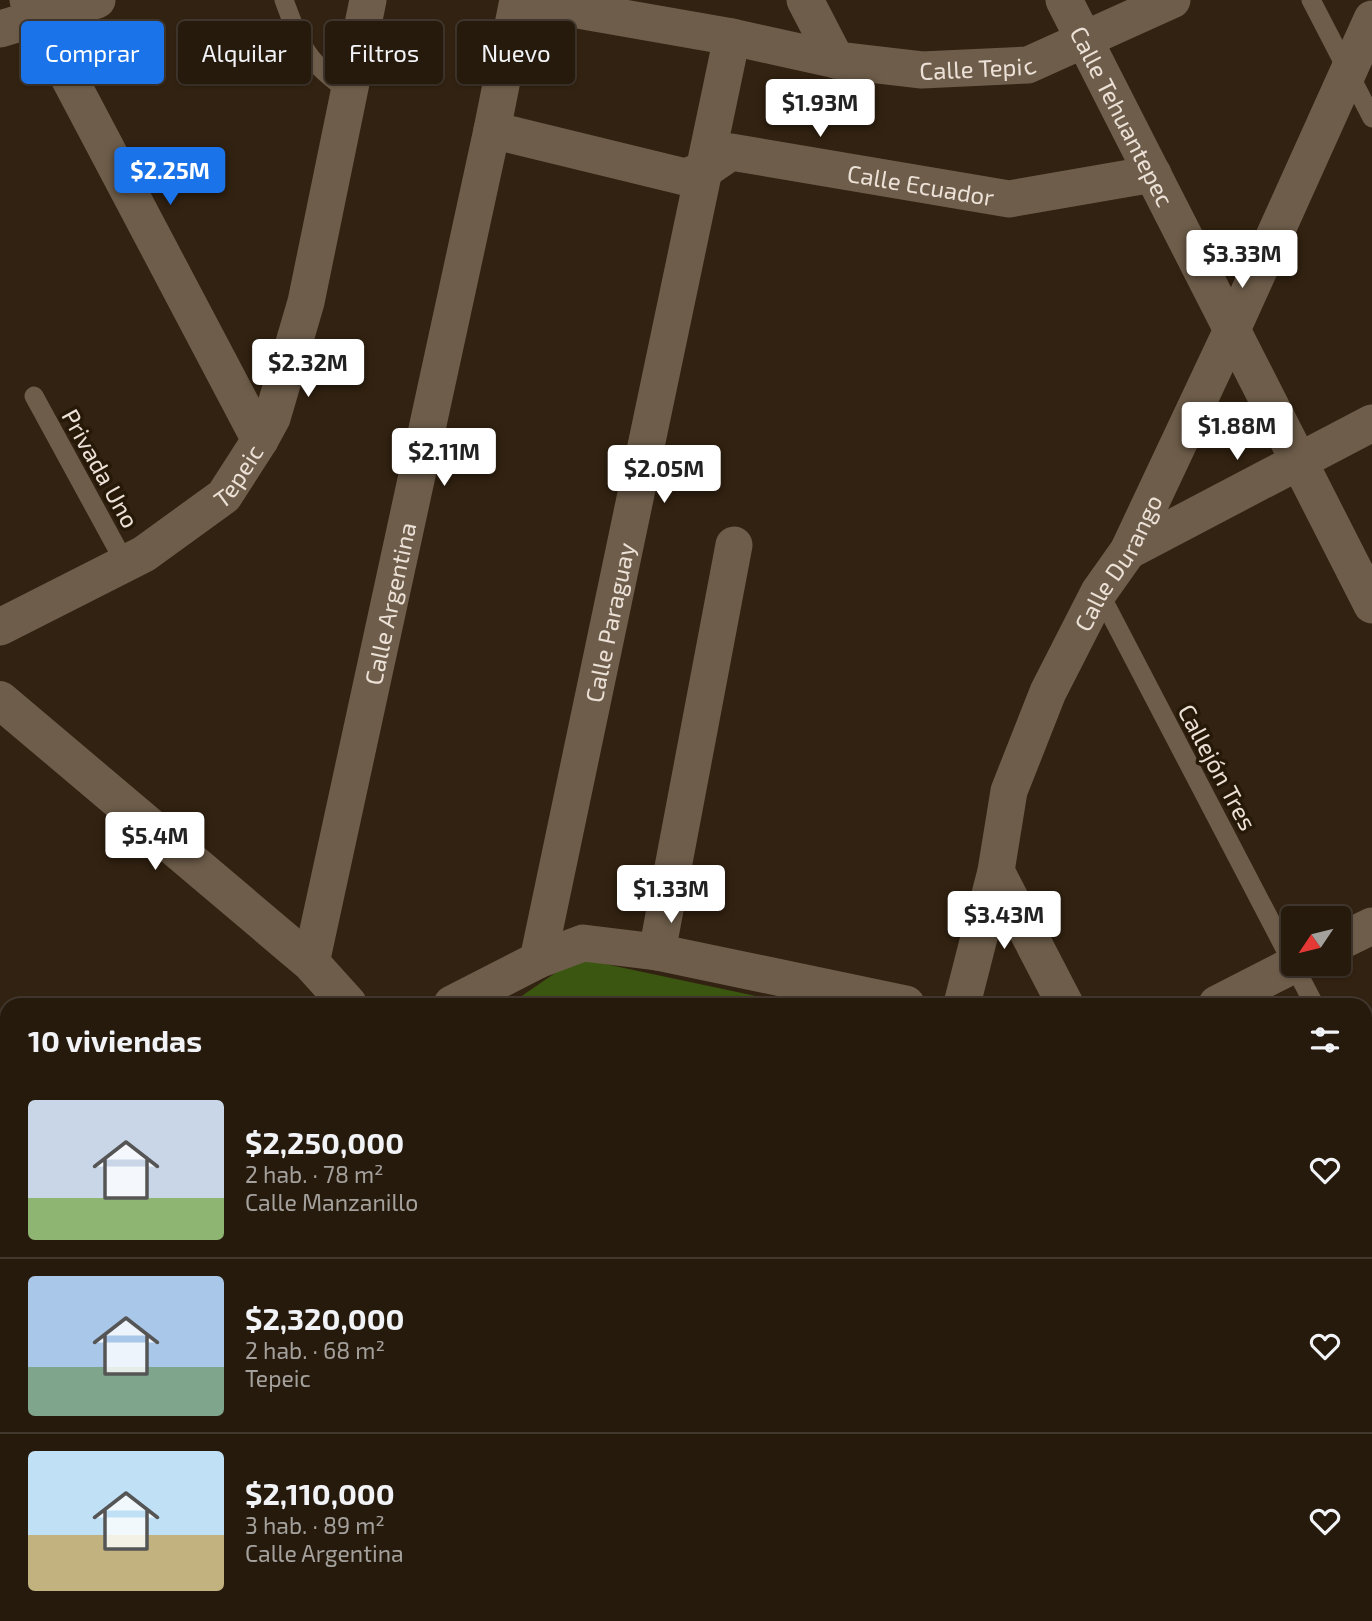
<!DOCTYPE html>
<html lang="es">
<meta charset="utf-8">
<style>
:root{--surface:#261a0d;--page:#32271b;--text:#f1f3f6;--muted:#a4a19d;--line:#42382e;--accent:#1a73e8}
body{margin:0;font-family:"Exo 2",sans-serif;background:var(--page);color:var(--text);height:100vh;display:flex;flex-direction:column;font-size:26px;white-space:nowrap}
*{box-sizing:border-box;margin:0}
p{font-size:23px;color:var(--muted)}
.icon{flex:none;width:38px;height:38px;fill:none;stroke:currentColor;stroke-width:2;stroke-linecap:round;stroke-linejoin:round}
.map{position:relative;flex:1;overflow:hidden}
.side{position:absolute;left:0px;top:998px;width:1372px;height:625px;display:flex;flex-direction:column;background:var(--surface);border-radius:21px 21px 0 0;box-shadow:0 2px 5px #0004,0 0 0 2px var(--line)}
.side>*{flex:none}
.banner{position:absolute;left:21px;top:21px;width:700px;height:63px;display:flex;gap:14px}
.needle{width:46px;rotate:235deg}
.fabs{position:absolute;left:1281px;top:906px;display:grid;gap:14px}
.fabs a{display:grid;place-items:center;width:70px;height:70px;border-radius:7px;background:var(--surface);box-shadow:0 2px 5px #0004,0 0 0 2px var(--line);font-size:35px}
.price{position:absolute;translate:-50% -60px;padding:0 16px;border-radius:7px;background:#fff;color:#222;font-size:23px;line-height:46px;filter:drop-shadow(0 2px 4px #0008)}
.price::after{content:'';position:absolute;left:50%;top:42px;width:21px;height:16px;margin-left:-10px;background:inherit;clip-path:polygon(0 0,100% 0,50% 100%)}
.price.current{background:var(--accent);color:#fff}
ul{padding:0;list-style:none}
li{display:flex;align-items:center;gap:21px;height:175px;padding:0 28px}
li+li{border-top:2px solid var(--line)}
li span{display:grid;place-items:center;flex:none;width:196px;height:140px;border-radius:7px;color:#555}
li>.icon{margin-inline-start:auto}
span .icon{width:84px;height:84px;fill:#fffc;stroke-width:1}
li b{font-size:30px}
h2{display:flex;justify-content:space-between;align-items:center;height:84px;padding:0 28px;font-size:30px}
.pill{padding:0 24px;border-radius:7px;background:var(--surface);box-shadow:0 2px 5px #0004,0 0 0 2px var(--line);font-size:24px;line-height:63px}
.pill.current{background:var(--accent);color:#fff}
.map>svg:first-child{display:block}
.green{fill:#3b5610}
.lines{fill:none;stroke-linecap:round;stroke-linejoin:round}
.service{stroke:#6e5d4a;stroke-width:19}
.minor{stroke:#6e5d4a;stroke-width:37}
.secondary{stroke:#6e5d4a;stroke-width:38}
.labels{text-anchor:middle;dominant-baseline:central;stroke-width:7;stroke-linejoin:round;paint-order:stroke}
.street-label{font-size:24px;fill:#ece1d7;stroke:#271908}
</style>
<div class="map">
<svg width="1372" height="1621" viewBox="0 0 1372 1621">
<rect width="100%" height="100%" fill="#322211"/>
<polygon class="green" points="577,958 794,1004 510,1004"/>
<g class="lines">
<g class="service">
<path d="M284,0C302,49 307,62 350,92"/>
<polyline points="1311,0 1372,118"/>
<polyline points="34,396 125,563"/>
<polyline points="1099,592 1293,964"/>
<polyline points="1293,964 1314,1004"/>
<polyline points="1365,1102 1372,1115"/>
<polyline points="333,1615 360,1621"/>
<polyline points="1319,1615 1322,1621"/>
<polyline points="477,1621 478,1615"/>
<polyline points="1138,1621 1140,1615"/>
</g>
<g class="minor">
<polyline points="28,0 260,440"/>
<path id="s1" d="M521,0L732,37L836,60L922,70L1028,65L1172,0"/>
<polyline points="805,0 836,60"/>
<path id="s2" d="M1064,0L1372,605"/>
<polyline points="0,29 97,0"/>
<path id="s3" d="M492,130L685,177L706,169L731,152L1009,199L1153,174"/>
<polyline points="1128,551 1372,423"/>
<path id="s4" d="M0,627L144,554L224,496L260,440L272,418L306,302L368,0"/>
<polyline points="996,871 1065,1004"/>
<polyline points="1339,942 1372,926"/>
<polyline points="657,952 734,545"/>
<path id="s5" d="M538,960L732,37"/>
<path id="s6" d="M311,963L492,130L518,0"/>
<polyline points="452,1004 538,960 583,943 657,952 906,1004"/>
<path id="s7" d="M962,1004L996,871L1009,791L1048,692L1099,592L1128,551L1231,332L1372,19"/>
<polyline points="1217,1004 1295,964"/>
<polyline points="0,1142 7,1140"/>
<polyline points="1365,1444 1372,1440"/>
<polyline points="0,1460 7,1462"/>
<polyline points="1365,1585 1372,1599"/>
<polyline points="868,1615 872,1621"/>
<polyline points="1020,1621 1031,1615"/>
</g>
<g class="secondary">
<polyline points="0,700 311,963 348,1004"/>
<polyline points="295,1621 296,1615"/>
</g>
</g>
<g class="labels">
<g class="street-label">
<text stroke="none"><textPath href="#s1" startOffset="462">Calle Tepic</textPath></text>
<text stroke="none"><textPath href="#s2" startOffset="130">Calle Tehuantepec</textPath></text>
<text stroke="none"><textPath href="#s3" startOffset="444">Calle Ecuador</textPath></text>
<text transform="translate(101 468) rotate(61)">Privada Uno</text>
<text stroke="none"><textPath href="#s4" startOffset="285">Tepeic</textPath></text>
<text stroke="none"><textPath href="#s7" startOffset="472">Calle Durango</textPath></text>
<text stroke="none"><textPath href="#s6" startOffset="368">Calle Argentina</textPath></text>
<text stroke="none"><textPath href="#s5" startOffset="345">Calle Paraguay</textPath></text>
<text transform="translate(1218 767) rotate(62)">Callejón Tres</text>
</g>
</g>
</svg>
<div class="fabs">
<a><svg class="needle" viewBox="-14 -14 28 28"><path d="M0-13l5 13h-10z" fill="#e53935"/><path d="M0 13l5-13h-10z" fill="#a4a19d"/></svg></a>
</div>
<b class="price" style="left:820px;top:139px">$1.93M</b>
<b class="price current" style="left:170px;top:207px">$2.25M</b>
<b class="price" style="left:1242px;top:290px">$3.33M</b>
<b class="price" style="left:308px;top:399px">$2.32M</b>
<b class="price" style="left:1237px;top:462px">$1.88M</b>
<b class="price" style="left:444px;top:488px">$2.11M</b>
<b class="price" style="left:664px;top:505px">$2.05M</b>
<b class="price" style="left:155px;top:872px">$5.4M</b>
<b class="price" style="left:671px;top:925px">$1.33M</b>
<b class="price" style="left:1004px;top:951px">$3.43M</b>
<div class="banner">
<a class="pill current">Comprar</a>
<a class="pill">Alquilar</a>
<a class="pill">Filtros</a>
<a class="pill">Nuevo</a>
</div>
<section class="side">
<h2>10 viviendas<svg class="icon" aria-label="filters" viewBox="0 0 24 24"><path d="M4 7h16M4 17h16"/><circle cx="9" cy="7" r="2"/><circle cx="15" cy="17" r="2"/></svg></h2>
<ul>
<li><span style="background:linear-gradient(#c9d6e8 70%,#8fb573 0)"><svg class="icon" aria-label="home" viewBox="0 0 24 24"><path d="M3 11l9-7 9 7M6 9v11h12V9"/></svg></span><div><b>$2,250,000</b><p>2 hab. · 78 m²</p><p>Calle Manzanillo</p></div><svg class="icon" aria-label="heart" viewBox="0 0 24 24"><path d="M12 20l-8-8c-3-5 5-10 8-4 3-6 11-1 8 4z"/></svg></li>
<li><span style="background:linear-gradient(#a9c7e8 65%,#7fa58c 0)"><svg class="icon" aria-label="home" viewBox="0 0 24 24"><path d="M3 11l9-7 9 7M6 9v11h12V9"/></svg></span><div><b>$2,320,000</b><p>2 hab. · 68 m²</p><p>Tepeic</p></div><svg class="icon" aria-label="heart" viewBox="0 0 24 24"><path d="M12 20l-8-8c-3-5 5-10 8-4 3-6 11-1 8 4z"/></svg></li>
<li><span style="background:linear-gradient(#bfe0f5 60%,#c2b280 0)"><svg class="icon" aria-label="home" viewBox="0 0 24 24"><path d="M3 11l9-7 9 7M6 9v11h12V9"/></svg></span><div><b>$2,110,000</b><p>3 hab. · 89 m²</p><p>Calle Argentina</p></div><svg class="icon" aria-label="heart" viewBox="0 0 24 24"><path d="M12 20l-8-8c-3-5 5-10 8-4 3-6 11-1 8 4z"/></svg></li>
</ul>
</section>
</div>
